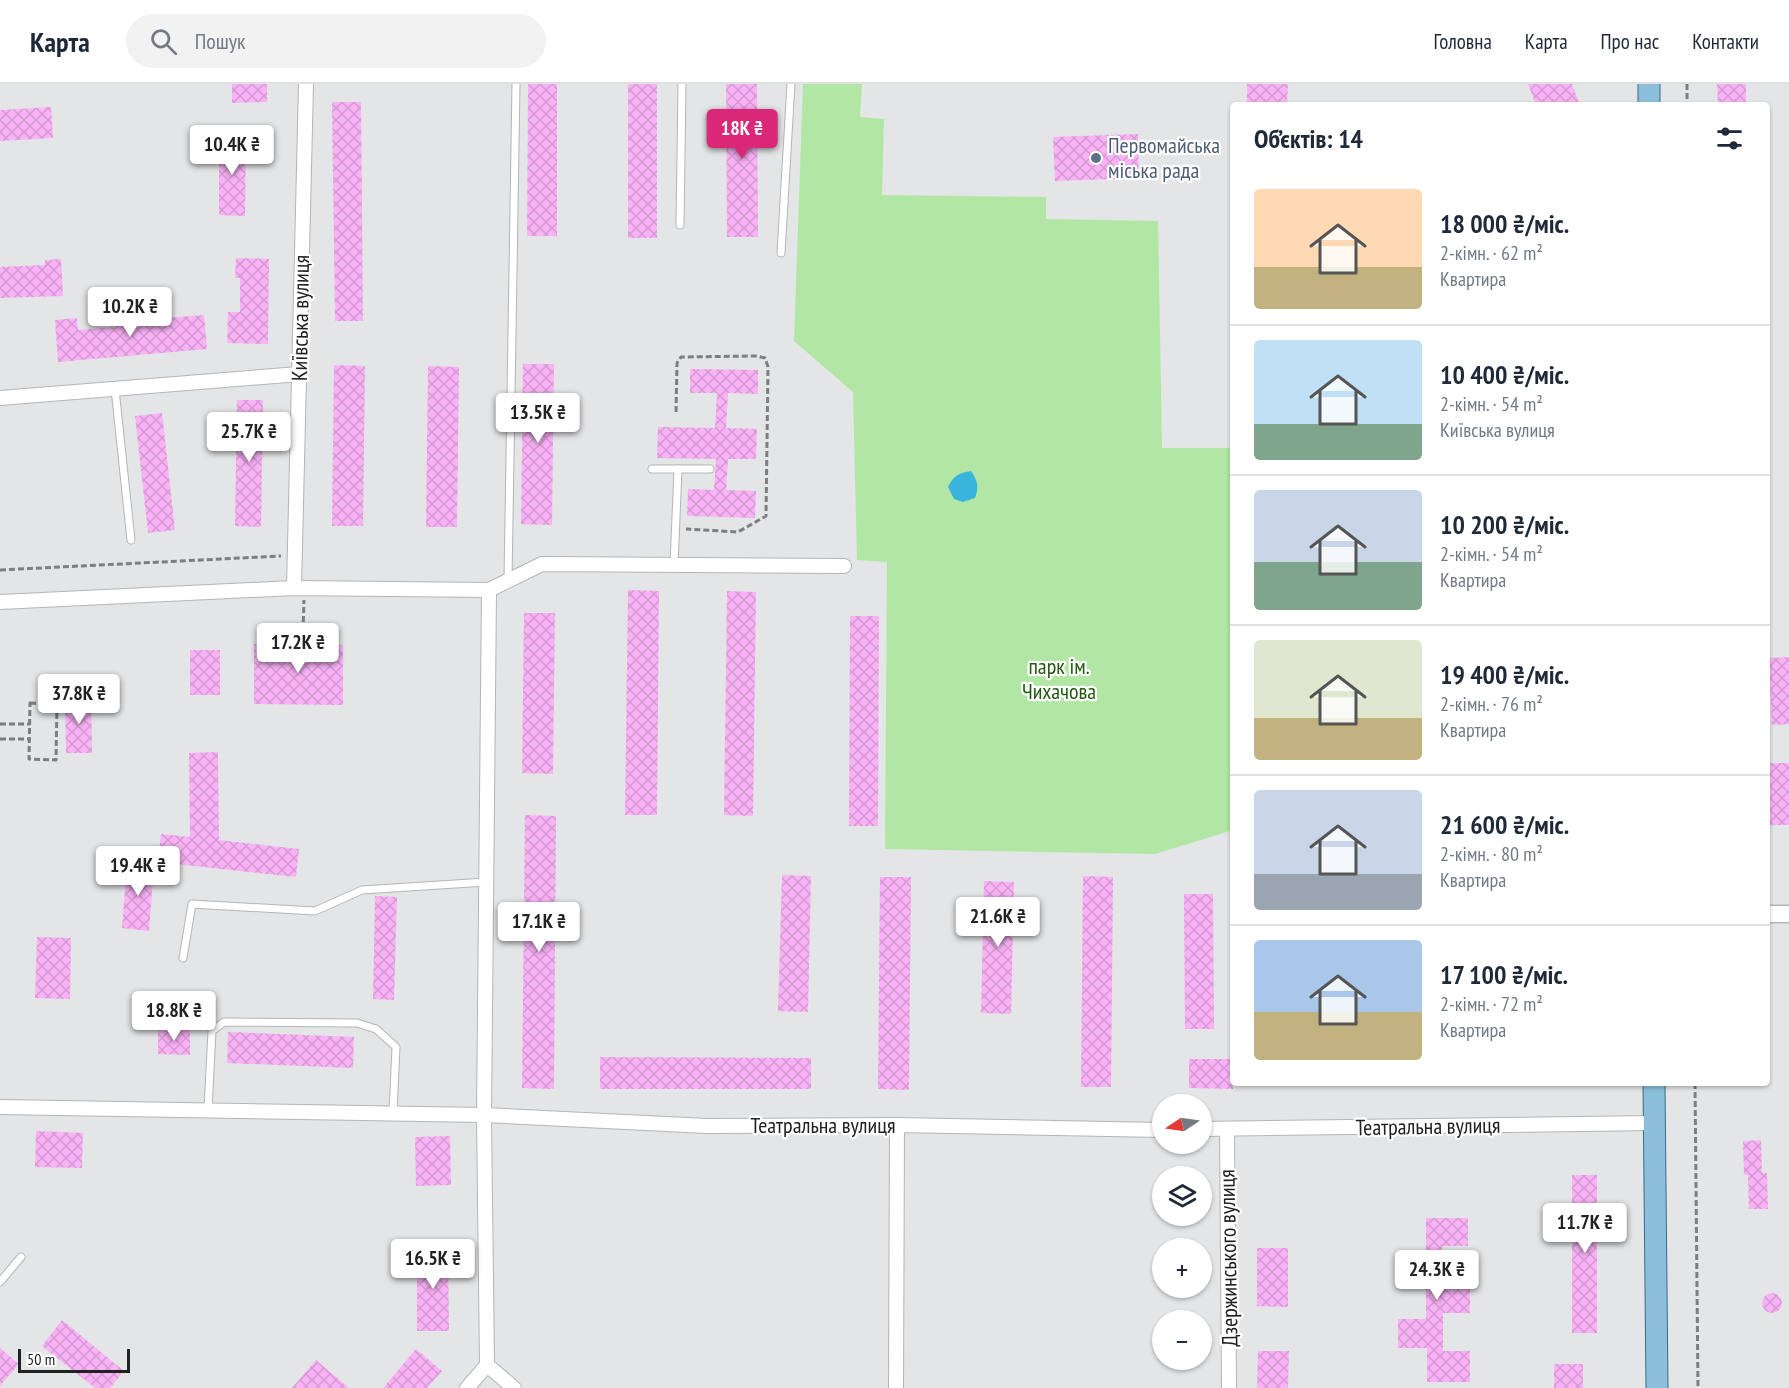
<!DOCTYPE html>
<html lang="uk">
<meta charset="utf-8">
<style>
:root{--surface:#fff;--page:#f2f2f3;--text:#1f2937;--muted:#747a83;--line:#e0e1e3;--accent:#db2777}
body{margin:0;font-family:"PT Sans Narrow",sans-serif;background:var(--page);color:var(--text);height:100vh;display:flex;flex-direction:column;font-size:22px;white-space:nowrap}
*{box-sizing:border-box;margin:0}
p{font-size:20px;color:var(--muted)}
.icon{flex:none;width:33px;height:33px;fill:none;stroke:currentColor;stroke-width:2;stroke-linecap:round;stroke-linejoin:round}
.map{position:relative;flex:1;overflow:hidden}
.panel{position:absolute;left:1230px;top:18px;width:540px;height:984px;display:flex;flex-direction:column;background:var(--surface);border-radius:6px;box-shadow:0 2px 4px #0004}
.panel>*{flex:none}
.needle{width:39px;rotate:257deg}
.fabs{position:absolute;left:1152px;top:1010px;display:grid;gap:12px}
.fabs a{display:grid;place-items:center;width:60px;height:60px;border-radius:50%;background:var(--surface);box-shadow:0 2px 4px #0004;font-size:30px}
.scale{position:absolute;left:18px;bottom:15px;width:112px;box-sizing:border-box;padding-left:6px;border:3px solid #202121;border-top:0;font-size:16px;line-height:21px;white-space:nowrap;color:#202121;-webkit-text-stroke:4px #fff;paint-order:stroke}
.price{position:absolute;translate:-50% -51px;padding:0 14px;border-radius:6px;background:#fff;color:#222;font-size:20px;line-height:39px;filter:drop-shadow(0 2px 3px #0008)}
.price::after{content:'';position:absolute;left:50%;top:36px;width:18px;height:14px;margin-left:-9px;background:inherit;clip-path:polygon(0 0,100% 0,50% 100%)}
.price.current{background:var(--accent);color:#fff}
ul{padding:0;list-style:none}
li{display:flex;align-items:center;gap:18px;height:150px;padding:0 24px}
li+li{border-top:2px solid var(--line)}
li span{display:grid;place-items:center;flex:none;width:168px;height:120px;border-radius:6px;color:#555}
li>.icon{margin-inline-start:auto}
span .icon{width:72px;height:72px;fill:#fffc;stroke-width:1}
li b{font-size:26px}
h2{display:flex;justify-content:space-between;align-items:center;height:72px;padding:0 24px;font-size:26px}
header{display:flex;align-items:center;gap:36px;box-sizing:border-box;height:84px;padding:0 30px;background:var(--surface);border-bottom:2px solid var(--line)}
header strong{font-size:28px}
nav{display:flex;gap:33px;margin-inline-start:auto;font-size:21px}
.search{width:420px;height:54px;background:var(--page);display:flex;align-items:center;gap:15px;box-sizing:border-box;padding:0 21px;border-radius:33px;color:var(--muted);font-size:22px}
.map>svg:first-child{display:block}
.green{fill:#b2e6a5}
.water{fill:#3ab4dc}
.building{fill:url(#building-cross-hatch)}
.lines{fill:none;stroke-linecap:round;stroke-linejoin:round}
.service-casing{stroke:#b4b5b6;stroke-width:9}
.minor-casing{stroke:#b4b5b6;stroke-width:16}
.tertiary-casing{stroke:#b4b5b6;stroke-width:19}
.primary-casing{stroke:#356c8a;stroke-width:23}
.path{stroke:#7d7e7f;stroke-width:3;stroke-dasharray:6 3;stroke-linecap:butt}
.service{stroke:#fff;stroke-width:7}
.minor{stroke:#fff;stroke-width:14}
.tertiary{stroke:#fff;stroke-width:16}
.primary{stroke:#8cbfda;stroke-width:21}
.service-dot{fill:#5c6f8a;stroke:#fff;stroke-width:2}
.labels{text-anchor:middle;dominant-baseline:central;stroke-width:4.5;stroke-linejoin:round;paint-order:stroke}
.service-label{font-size:22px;fill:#4e5e75;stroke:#fff;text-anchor:start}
.street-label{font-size:22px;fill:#202121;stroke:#fff}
.park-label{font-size:22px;fill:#215a10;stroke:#fff}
</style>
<header>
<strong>Карта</strong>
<div class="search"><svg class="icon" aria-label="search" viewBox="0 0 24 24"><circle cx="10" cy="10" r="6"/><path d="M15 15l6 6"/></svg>Пошук</div>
<nav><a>Головна</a><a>Карта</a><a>Про нас</a><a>Контакти</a></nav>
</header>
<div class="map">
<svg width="1789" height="1304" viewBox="0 0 1789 1304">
<defs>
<pattern id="building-cross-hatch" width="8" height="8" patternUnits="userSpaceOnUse" patternTransform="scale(1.5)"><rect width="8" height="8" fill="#f9b2f6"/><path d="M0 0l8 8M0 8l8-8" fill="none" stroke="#d599d3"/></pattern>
</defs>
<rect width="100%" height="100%" fill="#e4e5e7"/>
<polygon class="green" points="803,0 862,0 860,33 884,35 882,111 1046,113 1046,135 1158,137 1162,364 1233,364 1233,746 1155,770 885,765 887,478 857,476 853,308 794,257"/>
<path class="water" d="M971,387C978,397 979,403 975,414L963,418L954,415L948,403C954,391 959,389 971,387Z"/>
<g class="building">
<polygon points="232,0 267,0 267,18 232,19"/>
<polygon points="528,0 557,0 557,152 527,152"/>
<rect x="628" y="0" width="29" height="154"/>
<polygon points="726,0 757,0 758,153 727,153"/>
<polygon points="1247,0 1288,0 1287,21 1247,21"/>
<polygon points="1528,0 1572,0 1580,21 1536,21"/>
<polygon points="1717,0 1746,0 1746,21 1718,21"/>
<polygon points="332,18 361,18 363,237 335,237"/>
<polygon points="51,23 53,54 0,57 0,26"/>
<polygon points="1138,50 1139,94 1055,97 1053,53"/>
<polygon points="219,53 246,53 245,132 219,131"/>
<polygon points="236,174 269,175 268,260 227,259 228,228 240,228 240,194 235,194"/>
<polygon points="61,175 63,212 0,214 0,183 45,181 45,176"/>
<polygon points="204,231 207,265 58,278 55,236 77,234 78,246 116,243 117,238"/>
<polygon points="523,280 554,280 552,441 521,440"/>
<polygon points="334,281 365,282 363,442 332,442"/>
<polygon points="428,282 459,283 457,443 426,443"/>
<polygon points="690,285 758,286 758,310 728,309 726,344 757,345 756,375 728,375 726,406 756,407 755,434 687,432 688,405 714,406 716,375 657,374 658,343 715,344 717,309 690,309"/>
<polygon points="237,316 263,316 261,443 235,442"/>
<polygon points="162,329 175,446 148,449 135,332"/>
<polygon points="628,506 659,507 657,731 625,731"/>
<polygon points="727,507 756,508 753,732 724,731"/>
<polygon points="524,529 555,529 553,690 522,689"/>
<polygon points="850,532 879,532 878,742 849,742"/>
<polygon points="254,560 343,561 343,621 254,620"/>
<rect x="190" y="566" width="30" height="45"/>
<polygon points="1789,573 1789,640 1772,641 1769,574"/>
<polygon points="91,612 92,669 66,669 65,613"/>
<polygon points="218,668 219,756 299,765 296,793 158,778 161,750 190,753 189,669"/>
<rect x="1767" y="679" width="22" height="62"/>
<polygon points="525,731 556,732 554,1005 522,1004"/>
<polygon points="127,778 154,781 149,847 122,844"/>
<polygon points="782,791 811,792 808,928 778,927"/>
<polygon points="1083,792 1113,793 1111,1003 1081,1003"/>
<polygon points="880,793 911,793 909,1006 878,1005"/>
<polygon points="984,797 1014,798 1011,930 981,929"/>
<polygon points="1184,810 1213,810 1214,945 1185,945"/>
<polygon points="375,812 397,813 394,916 373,915"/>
<polygon points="37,853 71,854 70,915 35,914"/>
<polygon points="158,946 190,946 190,971 158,970"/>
<polygon points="228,948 354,953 353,984 227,979"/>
<polygon points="600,973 811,974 811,1005 600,1005"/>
<polygon points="1189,975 1233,975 1233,1005 1189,1004"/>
<polygon points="36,1047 83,1049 82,1084 35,1083"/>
<polygon points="450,1052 451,1101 416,1102 415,1053"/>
<polygon points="1761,1056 1762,1089 1767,1089 1768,1125 1749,1125 1748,1091 1744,1091 1743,1057"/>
<rect x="1572" y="1091" width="25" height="158"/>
<polygon points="1426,1134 1468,1134 1468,1162 1442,1162 1442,1199 1470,1199 1470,1229 1443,1229 1443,1267 1470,1267 1470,1298 1427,1298 1427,1264 1398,1264 1398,1235 1426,1235 1426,1195 1398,1195 1398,1166 1426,1166"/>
<polygon points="417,1164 448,1164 449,1247 417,1247"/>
<polygon points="1257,1164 1288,1164 1288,1223 1257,1222"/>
<circle cx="1772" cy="1219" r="10"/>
<polygon points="62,1236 124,1287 110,1304 95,1304 42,1262"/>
<polygon points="0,1264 19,1280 0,1302"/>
<polygon points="416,1265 442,1287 427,1304 383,1304"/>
<polygon points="1258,1267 1289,1267 1288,1304 1257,1304"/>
<polygon points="316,1276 349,1304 292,1304"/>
<rect x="1554" y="1280" width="29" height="24"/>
</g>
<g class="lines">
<defs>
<g id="service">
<polyline points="680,141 682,0"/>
<polyline points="781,169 791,0"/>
<polyline points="115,305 131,456"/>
<polyline points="652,385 710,385"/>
<polyline points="674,481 678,385"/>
<polyline points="508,497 516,0"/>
<polyline points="183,874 192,820 315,827 362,806 486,798"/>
<polyline points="208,1026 212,947 224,938 357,939 376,945 396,963 393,1029"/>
<polyline points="0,1198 21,1173"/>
</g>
<g id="minor">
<polyline points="0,314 299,290"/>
<polyline points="294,504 306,0"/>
<polyline points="0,518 294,504 489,506 542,480 844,482"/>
<polyline points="0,1023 484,1031 707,1042 897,1041 1162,1046"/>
<polyline points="1202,1045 1655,1039"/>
<polyline points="1227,1045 1229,1304"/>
<polyline points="487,1281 514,1304"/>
<polyline points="467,1304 487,1281 484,1031 489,506"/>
<polyline points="896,1304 897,1041"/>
</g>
<polyline id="tertiary" points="1767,830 1789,830"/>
<g id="primary">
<polyline points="1649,0 1649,21"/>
<polyline points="1654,999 1657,1304"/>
</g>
</defs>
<use href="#service" class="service-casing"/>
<use href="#minor" class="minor-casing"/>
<use href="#tertiary" class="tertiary-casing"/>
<use href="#primary" class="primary-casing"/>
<g class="path">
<polyline points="1687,0 1687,21"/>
<polyline points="676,328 677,279 681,273 757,272 765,274 768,283 766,432 738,448 686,445"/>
<polyline points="0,486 281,472"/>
<polyline points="303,547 304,516"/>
<polygon points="30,619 57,620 56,676 29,675"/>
<polyline points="0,640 30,640"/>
<polyline points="0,655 29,655"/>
<polyline points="1695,999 1698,1304"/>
</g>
<use href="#service" class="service"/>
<use href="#minor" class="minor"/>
<use href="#tertiary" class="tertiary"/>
<use href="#primary" class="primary"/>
</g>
<circle class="service-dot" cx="1096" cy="74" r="6"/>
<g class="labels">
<g class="service-label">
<text x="1108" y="61">Первомайська<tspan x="1108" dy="25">міська рада</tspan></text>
</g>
<g class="street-label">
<text transform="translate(300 234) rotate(-89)">Київська вулиця</text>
<text x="823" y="1041">Театральна вулиця</text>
<text transform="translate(1428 1042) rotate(-1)">Театральна вулиця</text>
<text transform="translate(1228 1174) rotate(-91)">Дзержинського вулиця</text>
</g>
<g class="park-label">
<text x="1059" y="582">парк ім.<tspan x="1059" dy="25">Чихачова</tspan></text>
</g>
</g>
</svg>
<div class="fabs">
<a><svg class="needle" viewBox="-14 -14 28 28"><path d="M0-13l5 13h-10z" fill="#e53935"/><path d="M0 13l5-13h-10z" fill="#747a83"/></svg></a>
<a><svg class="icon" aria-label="layers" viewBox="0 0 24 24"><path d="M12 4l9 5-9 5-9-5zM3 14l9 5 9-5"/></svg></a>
<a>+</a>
<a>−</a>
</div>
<div class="scale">50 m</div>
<b class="price current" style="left:742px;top:76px">18K ₴</b>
<b class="price" style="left:232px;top:92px">10.4K ₴</b>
<b class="price" style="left:130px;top:254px">10.2K ₴</b>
<b class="price" style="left:538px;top:360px">13.5K ₴</b>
<b class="price" style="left:249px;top:379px">25.7K ₴</b>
<b class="price" style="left:298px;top:590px">17.2K ₴</b>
<b class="price" style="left:79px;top:641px">37.8K ₴</b>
<b class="price" style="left:138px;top:813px">19.4K ₴</b>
<b class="price" style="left:998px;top:864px">21.6K ₴</b>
<b class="price" style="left:539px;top:869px">17.1K ₴</b>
<b class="price" style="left:174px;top:958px">18.8K ₴</b>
<b class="price" style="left:1585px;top:1170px">11.7K ₴</b>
<b class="price" style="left:433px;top:1206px">16.5K ₴</b>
<b class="price" style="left:1437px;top:1217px">24.3K ₴</b>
<section class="panel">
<h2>Об’єктів: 14<svg class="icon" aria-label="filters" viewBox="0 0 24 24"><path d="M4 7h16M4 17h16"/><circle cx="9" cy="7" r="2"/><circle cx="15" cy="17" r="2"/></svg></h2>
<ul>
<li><span style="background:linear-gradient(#ffd9b3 65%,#c2b280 0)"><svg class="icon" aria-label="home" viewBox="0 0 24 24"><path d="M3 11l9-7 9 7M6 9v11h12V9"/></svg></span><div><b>18 000 ₴/міс.</b><p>2-кімн. · 62 m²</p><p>Квартира</p></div></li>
<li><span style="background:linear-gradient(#bfe0f5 70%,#7fa58c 0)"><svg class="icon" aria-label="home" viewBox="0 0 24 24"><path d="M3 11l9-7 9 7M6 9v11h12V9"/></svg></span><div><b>10 400 ₴/міс.</b><p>2-кімн. · 54 m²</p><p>Київська вулиця</p></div></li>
<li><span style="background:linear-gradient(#c9d6e8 60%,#7fa58c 0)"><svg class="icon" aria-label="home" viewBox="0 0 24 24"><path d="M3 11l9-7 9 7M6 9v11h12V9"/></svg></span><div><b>10 200 ₴/міс.</b><p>2-кімн. · 54 m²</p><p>Квартира</p></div></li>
<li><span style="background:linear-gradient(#dfe7d0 65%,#c2b280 0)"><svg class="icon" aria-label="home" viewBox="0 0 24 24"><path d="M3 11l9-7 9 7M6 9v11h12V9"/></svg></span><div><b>19 400 ₴/міс.</b><p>2-кімн. · 76 m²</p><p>Квартира</p></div></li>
<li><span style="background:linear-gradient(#c9d6e8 70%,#9aa5b1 0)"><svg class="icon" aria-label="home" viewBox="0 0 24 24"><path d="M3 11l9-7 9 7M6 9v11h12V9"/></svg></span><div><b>21 600 ₴/міс.</b><p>2-кімн. · 80 m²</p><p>Квартира</p></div></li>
<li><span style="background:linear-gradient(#a9c7e8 60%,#c2b280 0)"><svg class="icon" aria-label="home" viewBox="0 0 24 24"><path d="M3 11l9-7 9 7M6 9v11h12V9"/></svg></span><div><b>17 100 ₴/міс.</b><p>2-кімн. · 72 m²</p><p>Квартира</p></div></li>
</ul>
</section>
</div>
